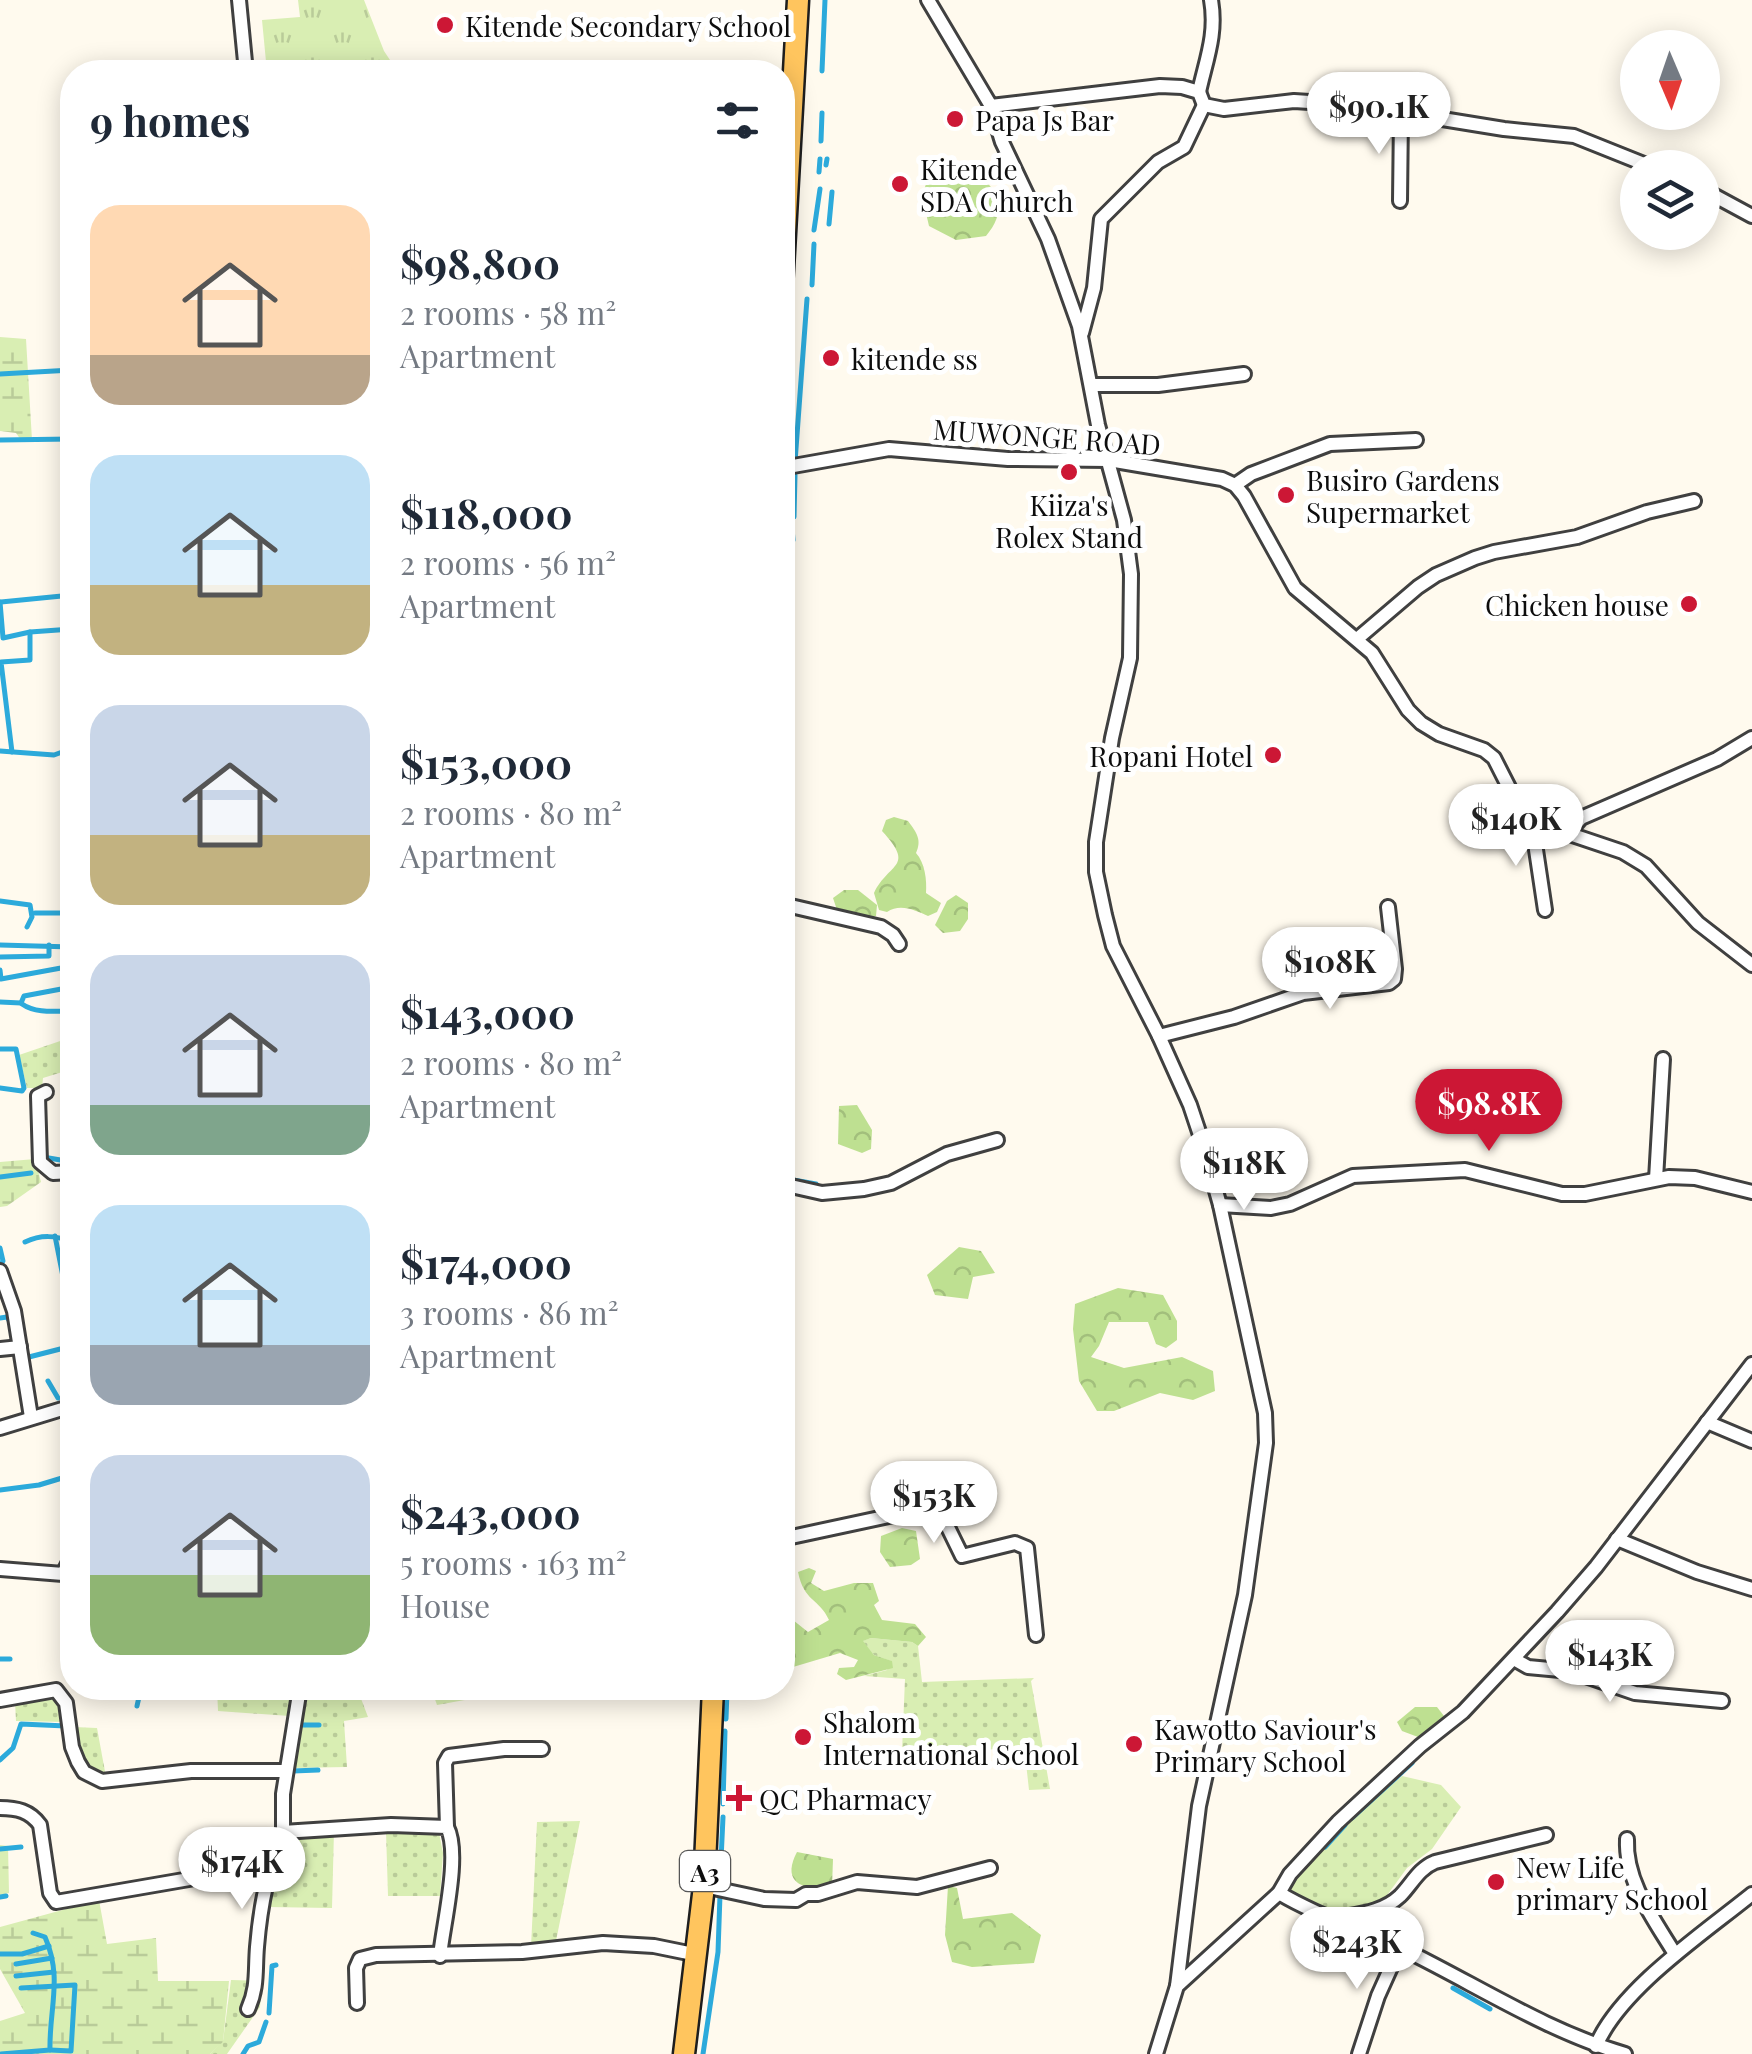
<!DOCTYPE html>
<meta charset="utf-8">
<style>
:root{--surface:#fff;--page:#f6f6f7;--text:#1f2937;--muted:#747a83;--accent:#cc1735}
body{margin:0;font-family:"Playfair Display",serif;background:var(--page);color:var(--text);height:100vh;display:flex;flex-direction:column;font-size:38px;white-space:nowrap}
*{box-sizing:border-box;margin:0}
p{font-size:32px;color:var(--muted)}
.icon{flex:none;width:55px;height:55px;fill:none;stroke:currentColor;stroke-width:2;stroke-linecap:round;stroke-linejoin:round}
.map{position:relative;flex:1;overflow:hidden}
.details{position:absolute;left:60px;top:60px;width:735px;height:1640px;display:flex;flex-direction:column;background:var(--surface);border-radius:40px;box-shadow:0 5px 25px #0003}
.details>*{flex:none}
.needle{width:65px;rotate:178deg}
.buttons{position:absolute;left:1620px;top:30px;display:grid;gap:20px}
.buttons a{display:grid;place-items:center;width:100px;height:100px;border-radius:50%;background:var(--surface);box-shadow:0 5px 25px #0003;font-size:50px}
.price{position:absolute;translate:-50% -85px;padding:0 22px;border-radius:35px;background:#fff;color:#222;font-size:32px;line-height:65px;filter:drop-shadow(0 2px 5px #0008)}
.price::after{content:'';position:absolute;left:50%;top:60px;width:30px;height:22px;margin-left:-15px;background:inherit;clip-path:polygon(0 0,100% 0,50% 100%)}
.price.selected{background:var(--accent);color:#fff}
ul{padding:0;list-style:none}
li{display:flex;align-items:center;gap:30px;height:250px;padding:0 30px}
li span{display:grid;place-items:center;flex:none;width:280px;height:200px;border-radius:30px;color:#555}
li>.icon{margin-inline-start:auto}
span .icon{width:120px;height:120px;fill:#fffc;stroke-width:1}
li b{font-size:42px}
h2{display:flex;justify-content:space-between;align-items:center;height:120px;padding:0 30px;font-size:42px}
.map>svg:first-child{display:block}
.grass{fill:url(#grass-dots)}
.forest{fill:url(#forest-crowns)}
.wetland{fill:url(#wetland-marsh)}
.park{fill:url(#park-tufts)}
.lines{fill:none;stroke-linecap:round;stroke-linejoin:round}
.stream{stroke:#2caadb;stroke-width:5}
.street-casing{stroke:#404040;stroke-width:18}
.primary-casing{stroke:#1e1e1e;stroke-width:25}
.street{stroke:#fff;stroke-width:12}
.primary{stroke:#ffc55e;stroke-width:20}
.poi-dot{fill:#cc1735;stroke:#fff;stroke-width:4}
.labels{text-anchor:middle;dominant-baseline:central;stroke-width:10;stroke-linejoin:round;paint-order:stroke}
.shield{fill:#fff;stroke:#565656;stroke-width:2.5}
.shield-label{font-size:25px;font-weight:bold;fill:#0d0d0d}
.poi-label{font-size:28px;fill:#0d0d0d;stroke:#fff;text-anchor:start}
.street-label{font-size:28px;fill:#0d0d0d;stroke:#fff}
</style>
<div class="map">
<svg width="1752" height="2054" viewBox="0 0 1752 2054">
<defs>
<pattern id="grass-dots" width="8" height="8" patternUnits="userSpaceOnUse" patternTransform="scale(2.5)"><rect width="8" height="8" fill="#d9eeb3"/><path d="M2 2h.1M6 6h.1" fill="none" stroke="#b9cb99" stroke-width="1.8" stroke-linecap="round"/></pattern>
<pattern id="forest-crowns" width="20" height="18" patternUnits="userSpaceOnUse" patternTransform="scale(2.5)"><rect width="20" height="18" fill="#bee091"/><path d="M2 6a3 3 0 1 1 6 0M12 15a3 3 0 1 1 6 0" fill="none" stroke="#a2bf7c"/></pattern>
<pattern id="wetland-marsh" width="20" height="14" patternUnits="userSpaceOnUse" patternTransform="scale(2.5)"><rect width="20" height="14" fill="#d9eeb3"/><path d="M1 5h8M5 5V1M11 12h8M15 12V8" fill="none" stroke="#b9cb99"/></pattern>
<pattern id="park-tufts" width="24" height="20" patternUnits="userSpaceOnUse" patternTransform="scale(2.5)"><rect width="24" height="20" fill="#d9eeb3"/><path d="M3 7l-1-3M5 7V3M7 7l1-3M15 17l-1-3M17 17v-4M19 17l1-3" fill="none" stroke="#b9cb99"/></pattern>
</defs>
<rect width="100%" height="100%" fill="#fffaee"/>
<g class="grass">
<polygon points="72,1037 72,1069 43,1078 42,1088 27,1088 19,1055"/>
<polygon points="871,1638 912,1642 918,1646 922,1682 1034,1678 1031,1681 1050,1789 1029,1790 1024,1745 973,1752 902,1752 905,1679 864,1676 887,1670 891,1661 874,1655 862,1641"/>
<polygon points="217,1688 293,1688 290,1716 218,1711"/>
<polygon points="305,1688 357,1688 368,1717 344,1721 347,1767 291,1768"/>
<polygon points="431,1688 496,1688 498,1694 437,1705"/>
<polygon points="48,1695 64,1705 65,1722 16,1721 15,1701"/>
<polygon points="74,1727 97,1728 106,1777 86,1770 76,1746"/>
<polygon points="1402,1776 1441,1785 1461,1807 1432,1849 1407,1868 1385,1898 1365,1908 1327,1911 1289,1896 1291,1885 1349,1821"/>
<polygon points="580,1821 556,1941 531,1947 537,1822"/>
<polygon points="427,1828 439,1833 443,1853 440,1896 388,1896 386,1832"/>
<path d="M334,1831L332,1908L267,1907C283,1849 269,1839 334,1831Z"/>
<polygon points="231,1980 262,1981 260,2007 227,2054 210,2054 223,2041"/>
</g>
<g class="forest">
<path d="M943,173C953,173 967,172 976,176C1004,190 1005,214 986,236L956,240L929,226L922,196L928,178Z"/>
<path d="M894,817L908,821C917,833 922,840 916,853C925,863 927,880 926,893L941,903L937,912L928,916C915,910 900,903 887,912L879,910L874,893C889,862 916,868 882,831L886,820Z"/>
<polygon points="844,890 858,890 877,905 876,916 867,919 838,913 833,898"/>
<polygon points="956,895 968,903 968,919 960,931 943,933 935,925 947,901"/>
<polygon points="857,1105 872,1130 871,1149 862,1153 838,1144 839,1106"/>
<polygon points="959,1247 981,1251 995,1273 973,1277 968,1299 935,1295 927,1275"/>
<polygon points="1118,1288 1163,1295 1177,1321 1177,1340 1166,1348 1156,1344 1148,1322 1109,1322 1099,1346 1091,1357 1124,1368 1182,1357 1213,1371 1215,1391 1193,1400 1160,1393 1114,1411 1097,1411 1079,1381 1073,1329 1075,1304"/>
<polygon points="902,1528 916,1531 920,1559 911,1565 890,1567 880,1552 881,1536"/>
<path d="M809,1568L816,1571L811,1583L824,1591L854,1583H873L879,1601L874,1605L882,1620L915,1624L926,1637L918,1646L912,1642L871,1638L863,1641L874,1655L892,1661L893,1668L846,1680L837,1674L839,1668L854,1667L858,1660L840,1653L783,1670V1618L793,1620L808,1632L829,1620C819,1598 804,1602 798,1572Z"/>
<polygon points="1415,1707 1437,1707 1444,1716 1418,1737 1402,1731 1397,1722"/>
<path d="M797,1852L833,1859L832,1887C805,1891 780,1884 797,1852Z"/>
<polygon points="948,1886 957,1888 963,1919 1012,1913 1041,1935 1034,1963 972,1967 952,1962 945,1935"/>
</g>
<g class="wetland">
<polygon points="0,337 26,339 32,440 21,440 16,433 0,431"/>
<polygon points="35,1159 41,1182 7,1206 0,1207 0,1162"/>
<polygon points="0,1811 0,1845 8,1846 9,1893 0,1895"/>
<polygon points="99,1900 107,1944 156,1938 158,1981 229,1981 223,2042 210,2054 0,2054 0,2021 25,2013 0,1969 0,1927"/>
</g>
<polygon class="park" points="298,0 364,0 384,51 398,72 267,72 262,20 300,17"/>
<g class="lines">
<g class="stream">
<polyline points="822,71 825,0"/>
<polyline points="821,141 822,113"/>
<polyline points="826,165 827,159"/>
<polyline points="819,172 820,159"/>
<polyline points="829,224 832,192"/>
<polyline points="814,230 820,189"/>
<polyline points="812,285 814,244"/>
<polyline points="0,374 72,370"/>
<polyline points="0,440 72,439"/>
<polyline points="795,462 807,299"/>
<polyline points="794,517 795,475"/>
<polyline points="792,528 793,540"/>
<polyline points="791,587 791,556"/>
<polyline points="0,602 3,638 30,632 72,629"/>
<polyline points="1,602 72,595"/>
<polyline points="790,644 792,604"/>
<polyline points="786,689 788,662"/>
<polyline points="785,712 786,705"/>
<polyline points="0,751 54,755 65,751"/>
<polyline points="12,752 1,662 30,660 30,632"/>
<polyline points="782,801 785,727"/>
<polyline points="0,901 30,905 32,917 27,927"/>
<polyline points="35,913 72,913"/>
<polyline points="0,945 72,947"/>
<polyline points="0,957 49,956 49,945"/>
<polyline points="0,970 1,979 72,966"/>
<polyline points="0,1002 21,1003 24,996 72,987"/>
<path d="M22,1004C36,1014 56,1011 72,1011"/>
<polyline points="0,1049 16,1049 24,1088 22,1091 0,1088"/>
<polyline points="43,1157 72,1162"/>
<polyline points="0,1177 31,1173"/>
<polyline points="782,1178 816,1184"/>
<polyline points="55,1236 68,1302"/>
<path d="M25,1242C42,1234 55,1236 72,1241"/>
<polyline points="0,1248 3,1261 0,1265"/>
<polyline points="0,1318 7,1317 13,1326"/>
<polyline points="24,1355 25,1358 72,1346"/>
<polyline points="48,1381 58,1398"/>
<polyline points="0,1490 39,1485 72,1475"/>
<polyline points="0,1659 10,1659"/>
<polyline points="137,1706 141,1688"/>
<polyline points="726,1719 727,1691"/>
<polyline points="301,1720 300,1725 319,1725"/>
<polyline points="0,1760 13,1748 21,1724 66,1726"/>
<polyline points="293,1771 318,1770"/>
<polyline points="723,1804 725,1731"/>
<polyline points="1352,1818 1412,1763"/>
<polyline points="1325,1847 1345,1825"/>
<polyline points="0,1849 21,1847"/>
<polyline points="720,1882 723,1817"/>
<polyline points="0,1897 6,1896"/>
<polyline points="0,1954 22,1954 49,1946"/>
<polyline points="16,1964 52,1958"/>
<polyline points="16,1976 54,1972"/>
<polyline points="21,1988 75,1985 71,2051 50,2050"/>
<polyline points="1453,1988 1490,2009"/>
<polyline points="269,2013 272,1966 276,1965"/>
<path d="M1,2054L50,2050C49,2008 63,1978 45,1937L33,1933"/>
<polyline points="243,2054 248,2046 259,2042 266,2022"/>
<polyline points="703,2054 718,1952 720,1895"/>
</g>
<defs>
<g id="street">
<polyline points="239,0 246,72"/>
<polyline points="928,0 991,106 1160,86 1182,87 1199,92 1204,105 1224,109 1294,101 1356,105 1504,129 1574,136 1654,168"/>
<path d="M1199,92C1206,60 1217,34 1211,0"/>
<polyline points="991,106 1002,142 1048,239 1079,326 1098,425 1124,520 1131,574 1130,658 1112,738 1096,842 1096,872 1105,915 1113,946 1159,1036 1190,1105 1202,1141 1220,1205 1265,1413 1266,1443 1245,1595 1199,1806 1177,1986"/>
<polyline points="1702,189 1752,216"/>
<polyline points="1400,201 1401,114"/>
<polyline points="1082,333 1094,288 1101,219 1158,162 1184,147 1204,105"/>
<polyline points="1092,385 1158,385 1244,374"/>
<polyline points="782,468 889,449 1008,459 1109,460 1222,479 1235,485 1244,496 1295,588 1372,653 1408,710 1421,723 1439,734 1484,750 1494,758 1525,819 1623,852 1646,866 1698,923 1752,965"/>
<polyline points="1235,485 1251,474 1330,444 1416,440"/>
<polyline points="1357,639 1418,587 1436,575 1475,558 1494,552 1577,537 1647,512 1694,501"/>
<polyline points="1532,823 1545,910"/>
<polyline points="1568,833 1581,818 1717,759 1752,738"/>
<polyline points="782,904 881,927 893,935 899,944"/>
<polyline points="1159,1036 1234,1017 1303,993 1389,983 1394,979 1395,969 1388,907"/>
<polyline points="46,1092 38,1096 40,1162 53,1173 72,1172"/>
<polyline points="1656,1179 1663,1059"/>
<polyline points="782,1184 822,1193 864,1189 891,1183 947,1154 997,1140"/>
<polyline points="1220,1205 1271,1208 1290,1204 1353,1176 1465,1170 1562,1194 1585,1194 1669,1177 1695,1178 1752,1192"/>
<polyline points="0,1271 14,1311 31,1417"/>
<polyline points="0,1349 20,1347"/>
<polyline points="1707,1422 1752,1441"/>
<polyline points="0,1428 72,1406"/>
<polyline points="782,1539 926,1508 939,1509 962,1556 1015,1543 1027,1548 1036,1635"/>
<polyline points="1617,1539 1697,1572 1752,1589"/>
<polyline points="0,1569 63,1574 72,1556"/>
<polyline points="1514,1659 1528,1667 1571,1671 1635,1693 1722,1701"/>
<path d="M300,1688L283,1794V1832L391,1825L447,1827C461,1854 443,1925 440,1956"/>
<polyline points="0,1700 56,1690 66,1703 72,1747 78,1762 84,1772 102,1781 191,1771 286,1771"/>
<path d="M0,1808C17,1808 30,1811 40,1825L50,1893L56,1902L224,1873L269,1872"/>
<polyline points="447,1827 445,1763 449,1756 504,1749 542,1749"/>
<path d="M1627,1839C1625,1881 1653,1918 1675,1954"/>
<polyline points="704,1886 764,1899 796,1900 806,1894 818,1894 857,1882 917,1887 990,1868"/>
<path d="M1279,1893C1319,1917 1365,1930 1407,1951C1480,1987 1547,2031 1625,2054"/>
<path d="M1339,1918C1360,1914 1383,1912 1400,1896C1412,1884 1418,1869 1435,1862L1546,1835"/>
<polyline points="357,2003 356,1968 360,1959 376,1955 522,1952 603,1943 654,1946 698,1955"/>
<path d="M248,2009C258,1987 255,1971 257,1947C260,1910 268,1867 283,1832"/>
<path d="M1596,2046C1620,1989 1704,1933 1752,1894"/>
<polyline points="1156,2054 1177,1986 1279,1893 1290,1874 1338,1822 1420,1746 1463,1712 1557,1612 1596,1567 1752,1364"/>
<polyline points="1359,2054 1378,1996 1400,1947"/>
</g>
<g id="primary">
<polyline points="782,287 798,0"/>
<polyline points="684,2054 704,1886 713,1688"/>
</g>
</defs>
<use href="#street" class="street-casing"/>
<use href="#primary" class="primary-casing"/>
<use href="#street" class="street"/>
<use href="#primary" class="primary"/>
</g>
<g class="poi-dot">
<circle cx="445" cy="25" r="10"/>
<circle cx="955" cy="119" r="10"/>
<circle cx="900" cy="184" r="10"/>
<circle cx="831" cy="358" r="10"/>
<circle cx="1069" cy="472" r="10"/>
<circle cx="1286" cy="495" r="10"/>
<circle cx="1689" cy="604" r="10"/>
<circle cx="1273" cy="755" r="10"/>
<circle cx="803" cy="1737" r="10"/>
<circle cx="1134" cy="1744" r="10"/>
<path d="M734 1783h10v10h10v10h-10v10h-10v-10h-10v-10h10z"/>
<circle cx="1496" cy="1882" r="10"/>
</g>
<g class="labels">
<rect class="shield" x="680" y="1851" width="50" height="40" rx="8"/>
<g class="shield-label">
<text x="705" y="1871">A3</text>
</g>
<g class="poi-label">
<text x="465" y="25">Kitende Secondary School</text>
<text x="975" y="119">Papa Js Bar</text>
<text x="920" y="168">Kitende<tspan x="920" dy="32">SDA Church</tspan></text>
<text x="851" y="358">kitende ss</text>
<text x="1306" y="479">Busiro Gardens<tspan x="1306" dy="32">Supermarket</tspan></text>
<text x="1069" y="504" text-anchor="middle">Kiiza's<tspan x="1069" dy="32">Rolex Stand</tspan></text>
<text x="1669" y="604" text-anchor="end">Chicken house</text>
<text x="1253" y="755" text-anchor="end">Ropani Hotel</text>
<text x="823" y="1721">Shalom<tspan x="823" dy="32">International School</tspan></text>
<text x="1154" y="1728">Kawotto Saviour's<tspan x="1154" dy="32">Primary School</tspan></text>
<text x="759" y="1798">QC Pharmacy</text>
<text x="1516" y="1866">New Life<tspan x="1516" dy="32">primary School</tspan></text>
</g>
<g class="street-label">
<text transform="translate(1047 436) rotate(4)">MUWONGE ROAD</text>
</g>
</g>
</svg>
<div class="buttons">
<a><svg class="needle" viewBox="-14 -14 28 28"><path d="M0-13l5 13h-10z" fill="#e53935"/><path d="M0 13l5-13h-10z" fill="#747a83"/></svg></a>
<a><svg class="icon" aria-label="layers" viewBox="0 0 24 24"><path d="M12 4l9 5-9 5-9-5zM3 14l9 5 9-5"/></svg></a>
</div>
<b class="price" style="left:1379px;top:157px">$90.1K</b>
<b class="price" style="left:1516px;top:869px">$140K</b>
<b class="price" style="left:1330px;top:1012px">$108K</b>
<b class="price selected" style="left:1489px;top:1154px">$98.8K</b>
<b class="price" style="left:1244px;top:1213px">$118K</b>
<b class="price" style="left:934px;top:1546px">$153K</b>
<b class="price" style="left:1610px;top:1705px">$143K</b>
<b class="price" style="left:242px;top:1912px">$174K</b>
<b class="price" style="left:1357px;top:1992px">$243K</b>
<section class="details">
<h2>9 homes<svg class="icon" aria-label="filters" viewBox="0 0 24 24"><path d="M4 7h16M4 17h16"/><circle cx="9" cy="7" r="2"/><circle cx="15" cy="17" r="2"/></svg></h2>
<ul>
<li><span style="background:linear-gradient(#ffd9b3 75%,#b9a48a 0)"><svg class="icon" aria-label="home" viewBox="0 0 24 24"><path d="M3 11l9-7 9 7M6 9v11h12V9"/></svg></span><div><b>$98,800</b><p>2 rooms · 58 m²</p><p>Apartment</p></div></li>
<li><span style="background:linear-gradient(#bfe0f5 65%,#c2b280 0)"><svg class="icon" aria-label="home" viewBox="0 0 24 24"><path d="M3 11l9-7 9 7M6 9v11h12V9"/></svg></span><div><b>$118,000</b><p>2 rooms · 56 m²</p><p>Apartment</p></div></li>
<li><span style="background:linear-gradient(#c9d6e8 65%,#c2b280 0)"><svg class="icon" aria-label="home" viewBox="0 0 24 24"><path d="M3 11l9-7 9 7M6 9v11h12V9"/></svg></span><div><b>$153,000</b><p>2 rooms · 80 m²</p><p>Apartment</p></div></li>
<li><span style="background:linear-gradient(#c9d6e8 75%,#7fa58c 0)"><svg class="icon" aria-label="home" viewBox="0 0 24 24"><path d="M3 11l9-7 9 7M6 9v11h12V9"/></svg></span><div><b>$143,000</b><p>2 rooms · 80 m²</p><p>Apartment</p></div></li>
<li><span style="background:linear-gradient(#bfe0f5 70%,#9aa5b1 0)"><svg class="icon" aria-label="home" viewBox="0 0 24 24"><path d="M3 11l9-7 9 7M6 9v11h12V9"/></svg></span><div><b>$174,000</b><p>3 rooms · 86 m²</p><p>Apartment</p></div></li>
<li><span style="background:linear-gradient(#c9d6e8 60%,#8fb573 0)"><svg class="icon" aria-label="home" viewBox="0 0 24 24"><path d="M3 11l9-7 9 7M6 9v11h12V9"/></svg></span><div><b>$243,000</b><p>5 rooms · 163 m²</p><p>House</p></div></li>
</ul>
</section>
</div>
